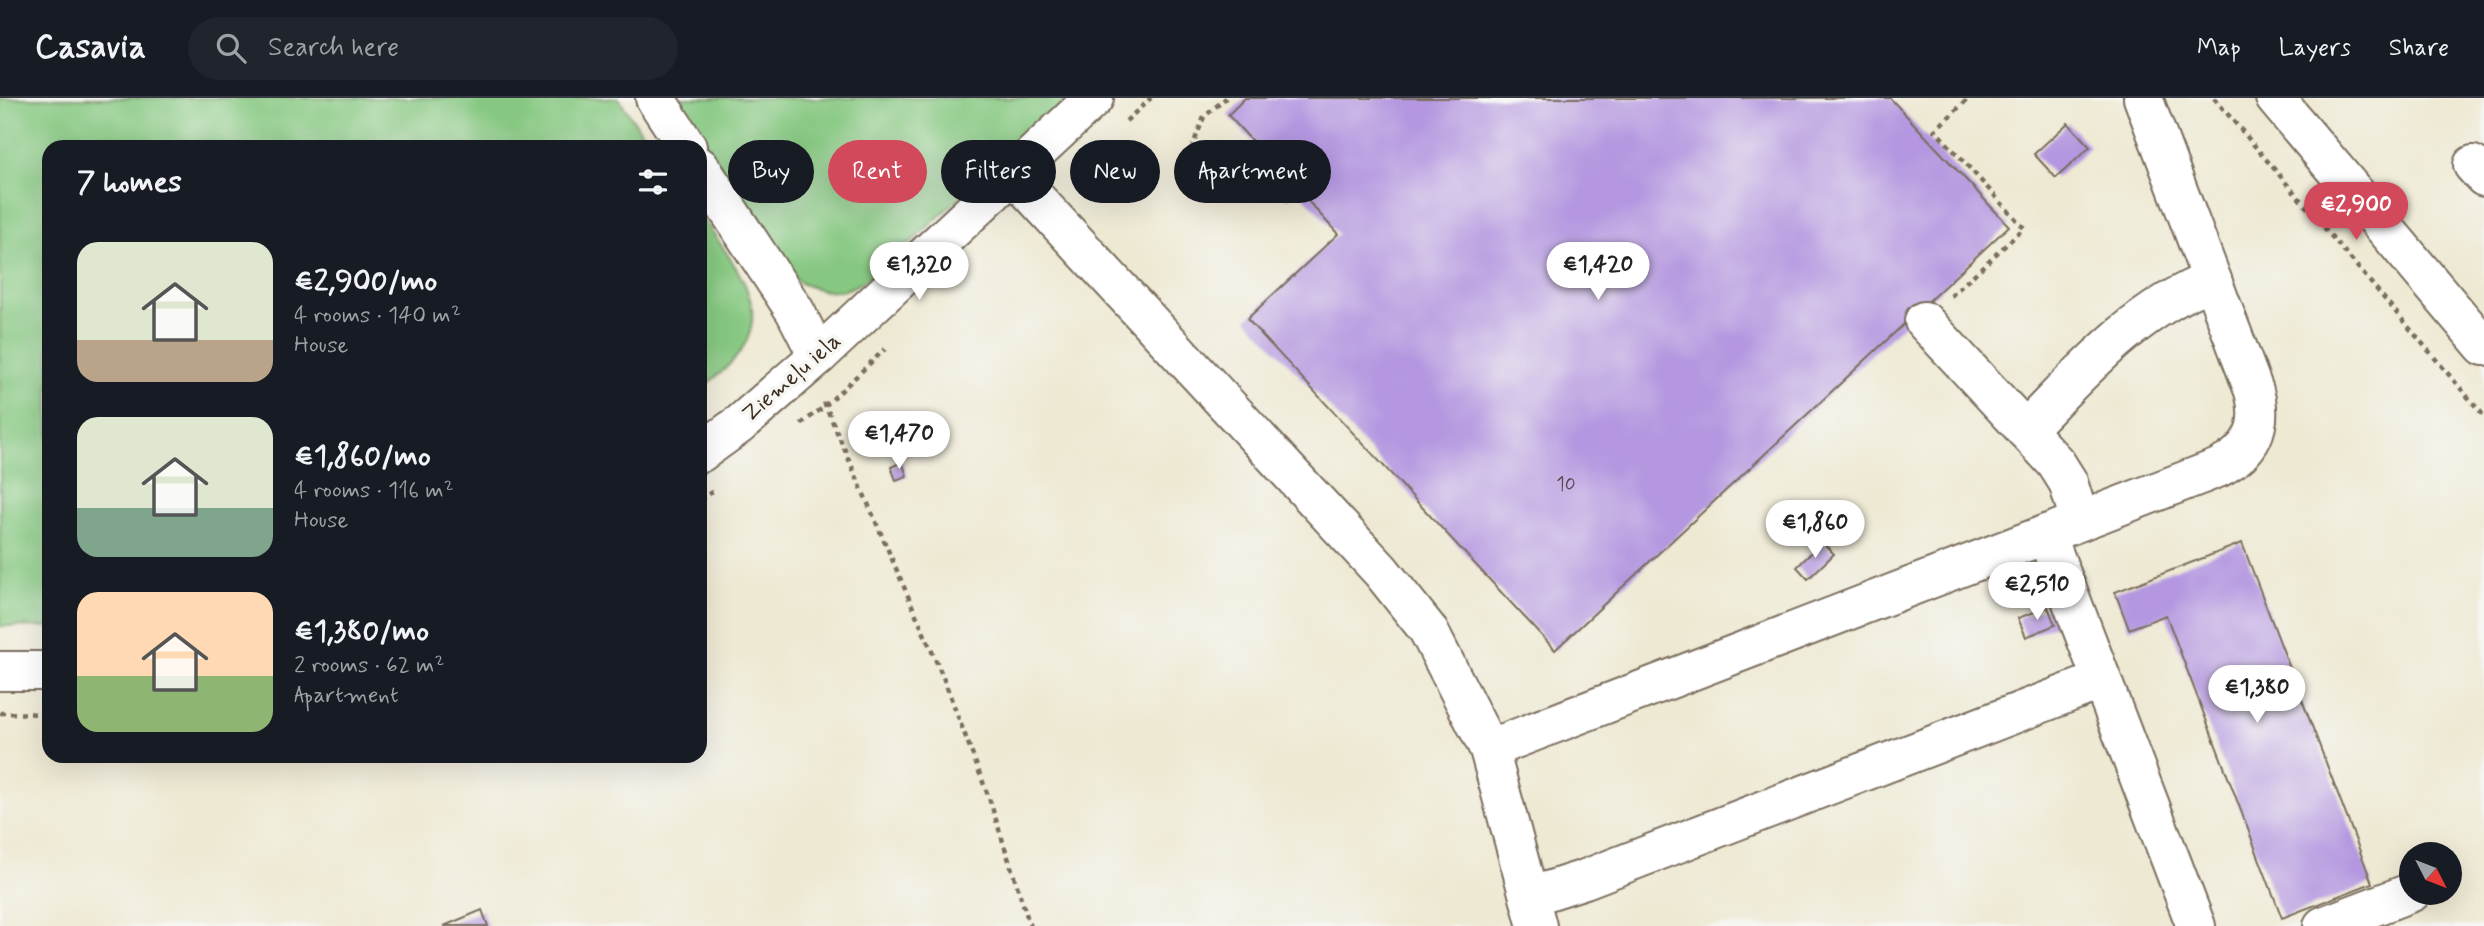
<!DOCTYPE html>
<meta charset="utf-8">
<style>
:root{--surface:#171b24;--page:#20242c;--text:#f1f3f6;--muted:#9ea1a6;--line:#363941;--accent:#d1495b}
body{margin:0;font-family:Mynerve,sans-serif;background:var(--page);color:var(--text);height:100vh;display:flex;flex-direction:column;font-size:26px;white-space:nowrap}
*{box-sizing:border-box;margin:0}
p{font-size:23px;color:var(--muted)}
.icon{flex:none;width:38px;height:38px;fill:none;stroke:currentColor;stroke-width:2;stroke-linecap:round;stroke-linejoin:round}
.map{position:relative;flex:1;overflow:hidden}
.side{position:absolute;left:42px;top:42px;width:665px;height:623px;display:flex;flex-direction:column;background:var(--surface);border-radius:21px;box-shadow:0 7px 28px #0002}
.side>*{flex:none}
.banner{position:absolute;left:728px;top:42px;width:665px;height:63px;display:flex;gap:14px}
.needle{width:46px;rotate:132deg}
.buttons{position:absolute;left:2399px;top:744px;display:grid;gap:14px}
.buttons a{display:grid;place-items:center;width:63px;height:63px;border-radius:50%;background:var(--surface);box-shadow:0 7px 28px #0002;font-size:35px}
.price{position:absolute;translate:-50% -60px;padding:0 16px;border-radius:24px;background:#fff;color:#222;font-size:23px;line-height:46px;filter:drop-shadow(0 2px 4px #0008)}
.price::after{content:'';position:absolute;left:50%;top:42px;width:21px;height:16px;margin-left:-10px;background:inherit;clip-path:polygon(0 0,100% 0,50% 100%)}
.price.on{background:var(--accent);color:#fff}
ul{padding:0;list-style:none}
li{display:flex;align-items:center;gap:21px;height:175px;padding:0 35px}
li span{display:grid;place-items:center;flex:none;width:196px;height:140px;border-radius:21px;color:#555}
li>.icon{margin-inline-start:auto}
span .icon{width:84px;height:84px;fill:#fffc;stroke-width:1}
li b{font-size:30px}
h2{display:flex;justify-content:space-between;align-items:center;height:84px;padding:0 35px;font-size:30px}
.chip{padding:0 24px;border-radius:32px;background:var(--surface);box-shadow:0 7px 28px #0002;font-size:24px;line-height:63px}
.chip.on{background:var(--accent);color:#fff}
header{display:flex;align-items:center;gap:42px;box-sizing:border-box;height:98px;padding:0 35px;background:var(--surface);border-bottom:2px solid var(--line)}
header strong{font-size:33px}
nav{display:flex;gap:38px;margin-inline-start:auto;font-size:24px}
.search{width:490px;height:63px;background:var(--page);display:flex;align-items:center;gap:18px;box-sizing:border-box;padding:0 24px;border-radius:38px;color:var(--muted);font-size:26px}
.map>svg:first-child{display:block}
.green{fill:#86c881;stroke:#607950;stroke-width:2}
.building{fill:#b497e0}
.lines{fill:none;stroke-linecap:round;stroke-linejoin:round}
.minor-casing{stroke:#7a6d5d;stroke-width:42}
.path{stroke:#7a6d5d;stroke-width:4.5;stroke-dasharray:5 5;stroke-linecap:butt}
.minor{stroke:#fff;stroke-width:38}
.labels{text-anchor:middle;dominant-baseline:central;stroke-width:7;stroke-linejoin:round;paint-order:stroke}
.number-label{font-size:19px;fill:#59454e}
.street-label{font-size:23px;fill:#3b2a1e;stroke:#f6f6f2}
</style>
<header>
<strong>Casavia</strong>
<div class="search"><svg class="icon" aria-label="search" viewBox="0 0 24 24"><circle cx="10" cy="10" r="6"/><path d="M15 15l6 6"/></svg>Search here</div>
<nav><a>Map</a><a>Layers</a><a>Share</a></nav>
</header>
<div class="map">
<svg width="2484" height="828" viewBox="0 0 2484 828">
<rect width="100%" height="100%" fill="#f6f6f2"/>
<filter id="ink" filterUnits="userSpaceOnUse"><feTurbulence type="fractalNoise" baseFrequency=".0143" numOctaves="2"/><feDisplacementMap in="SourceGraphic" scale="14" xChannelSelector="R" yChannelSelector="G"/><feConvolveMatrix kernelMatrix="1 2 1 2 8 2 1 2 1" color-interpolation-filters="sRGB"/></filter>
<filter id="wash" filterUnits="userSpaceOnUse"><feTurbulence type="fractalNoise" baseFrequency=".00686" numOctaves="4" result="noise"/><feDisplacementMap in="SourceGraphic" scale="28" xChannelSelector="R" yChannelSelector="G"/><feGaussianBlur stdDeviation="1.57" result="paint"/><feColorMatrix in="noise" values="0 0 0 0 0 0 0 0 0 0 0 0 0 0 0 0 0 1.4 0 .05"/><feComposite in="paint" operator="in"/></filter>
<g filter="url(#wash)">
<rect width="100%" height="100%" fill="#eee9d3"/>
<g class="green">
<polygon points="0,0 618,0 652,49 49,49 49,529 0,528"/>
<path d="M676,0H1068L884,169C848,194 840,201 798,184Z"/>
<path d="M700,117C749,187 788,229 700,291Z"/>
</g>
<g id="blocks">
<g class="building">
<polygon points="1245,0 1890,0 2009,128 1555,552 1247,221 1338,136 1298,92 1288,101 1276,89 1286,80 1228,17"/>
<polygon points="2068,25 2090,49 2056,80 2034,56"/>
<polygon points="902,364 907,378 896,382 891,369"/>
<polygon points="1822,444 1834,456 1808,481 1797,469"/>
<polygon points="2242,445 2372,785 2282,820 2166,517 2129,531 2115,494"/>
<polygon points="2048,509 2055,527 2026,539 2018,520"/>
<polygon points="482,812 488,828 444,828"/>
</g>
</g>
</g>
<g filter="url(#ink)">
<use href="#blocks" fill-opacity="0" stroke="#7a6d5d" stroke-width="2"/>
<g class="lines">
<defs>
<g id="minor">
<polyline points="655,0 687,49"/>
<polyline points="2275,0 2484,248"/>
<polyline points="2473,67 2484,79"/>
<polyline points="700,69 795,213 818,258"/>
<polyline points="1013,76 1381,473 1428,532 1489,651 1537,828"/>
<polyline points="1924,223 2056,365 2068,384 2080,423"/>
<path d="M2025,332C2082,274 2135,212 2212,182"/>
<polyline points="700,355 740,326 818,258 1094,0"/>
<polyline points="2046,436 2196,828"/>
<polyline points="0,573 49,573"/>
<path d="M1489,651L2218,370C2251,354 2264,329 2254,293L2143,0"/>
<polyline points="1529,799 1585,781 2102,582"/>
<polyline points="2323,828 2412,794"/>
</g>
</defs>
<use href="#minor" class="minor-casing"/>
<g class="path">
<polyline points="2214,0 2484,318"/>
<polyline points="1126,23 1151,0"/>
<polyline points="1184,70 1204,19 1226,0"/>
<polyline points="1951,198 2024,130 1935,32 1969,0"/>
<polyline points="824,304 943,579 989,700 1030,828"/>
<polyline points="801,326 824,309 885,251"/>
<polyline points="700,402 716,391"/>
<polyline points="0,615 49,616"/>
</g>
<use href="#minor" class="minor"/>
</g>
</g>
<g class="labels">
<g class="number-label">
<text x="1566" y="386">10</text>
</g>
<g class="street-label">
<text transform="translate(792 280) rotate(-41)">Ziemeļu iela</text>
</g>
</g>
</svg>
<div class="buttons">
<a><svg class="needle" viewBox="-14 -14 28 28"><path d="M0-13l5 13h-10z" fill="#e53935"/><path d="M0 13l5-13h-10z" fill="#9ea1a6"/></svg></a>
</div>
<b class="price on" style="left:2356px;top:144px">€2,900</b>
<b class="price" style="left:919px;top:204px">€1,320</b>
<b class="price" style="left:1598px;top:204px">€1,420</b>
<b class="price" style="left:899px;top:373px">€1,470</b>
<b class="price" style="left:1815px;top:462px">€1,860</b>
<b class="price" style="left:2037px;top:524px">€2,510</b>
<b class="price" style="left:2257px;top:627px">€1,380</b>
<div class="banner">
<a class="chip">Buy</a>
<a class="chip on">Rent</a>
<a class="chip">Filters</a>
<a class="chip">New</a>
<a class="chip">Apartment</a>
</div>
<section class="side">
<h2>7 homes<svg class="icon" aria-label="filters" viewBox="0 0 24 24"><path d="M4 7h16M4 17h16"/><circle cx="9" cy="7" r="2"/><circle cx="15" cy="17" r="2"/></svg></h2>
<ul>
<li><span style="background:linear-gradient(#dfe7d0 70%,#b9a48a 0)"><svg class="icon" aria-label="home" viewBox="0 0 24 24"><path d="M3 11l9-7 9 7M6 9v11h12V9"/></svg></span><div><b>€2,900/mo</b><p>4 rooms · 140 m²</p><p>House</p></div></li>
<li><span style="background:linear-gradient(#dfe7d0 65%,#7fa58c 0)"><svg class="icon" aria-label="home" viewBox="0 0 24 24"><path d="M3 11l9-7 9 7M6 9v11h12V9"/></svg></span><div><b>€1,860/mo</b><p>4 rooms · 116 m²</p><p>House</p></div></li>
<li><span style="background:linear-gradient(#ffd9b3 60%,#8fb573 0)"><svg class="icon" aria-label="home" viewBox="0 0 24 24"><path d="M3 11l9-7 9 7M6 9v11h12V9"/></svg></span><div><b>€1,380/mo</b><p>2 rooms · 62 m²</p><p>Apartment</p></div></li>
</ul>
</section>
</div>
